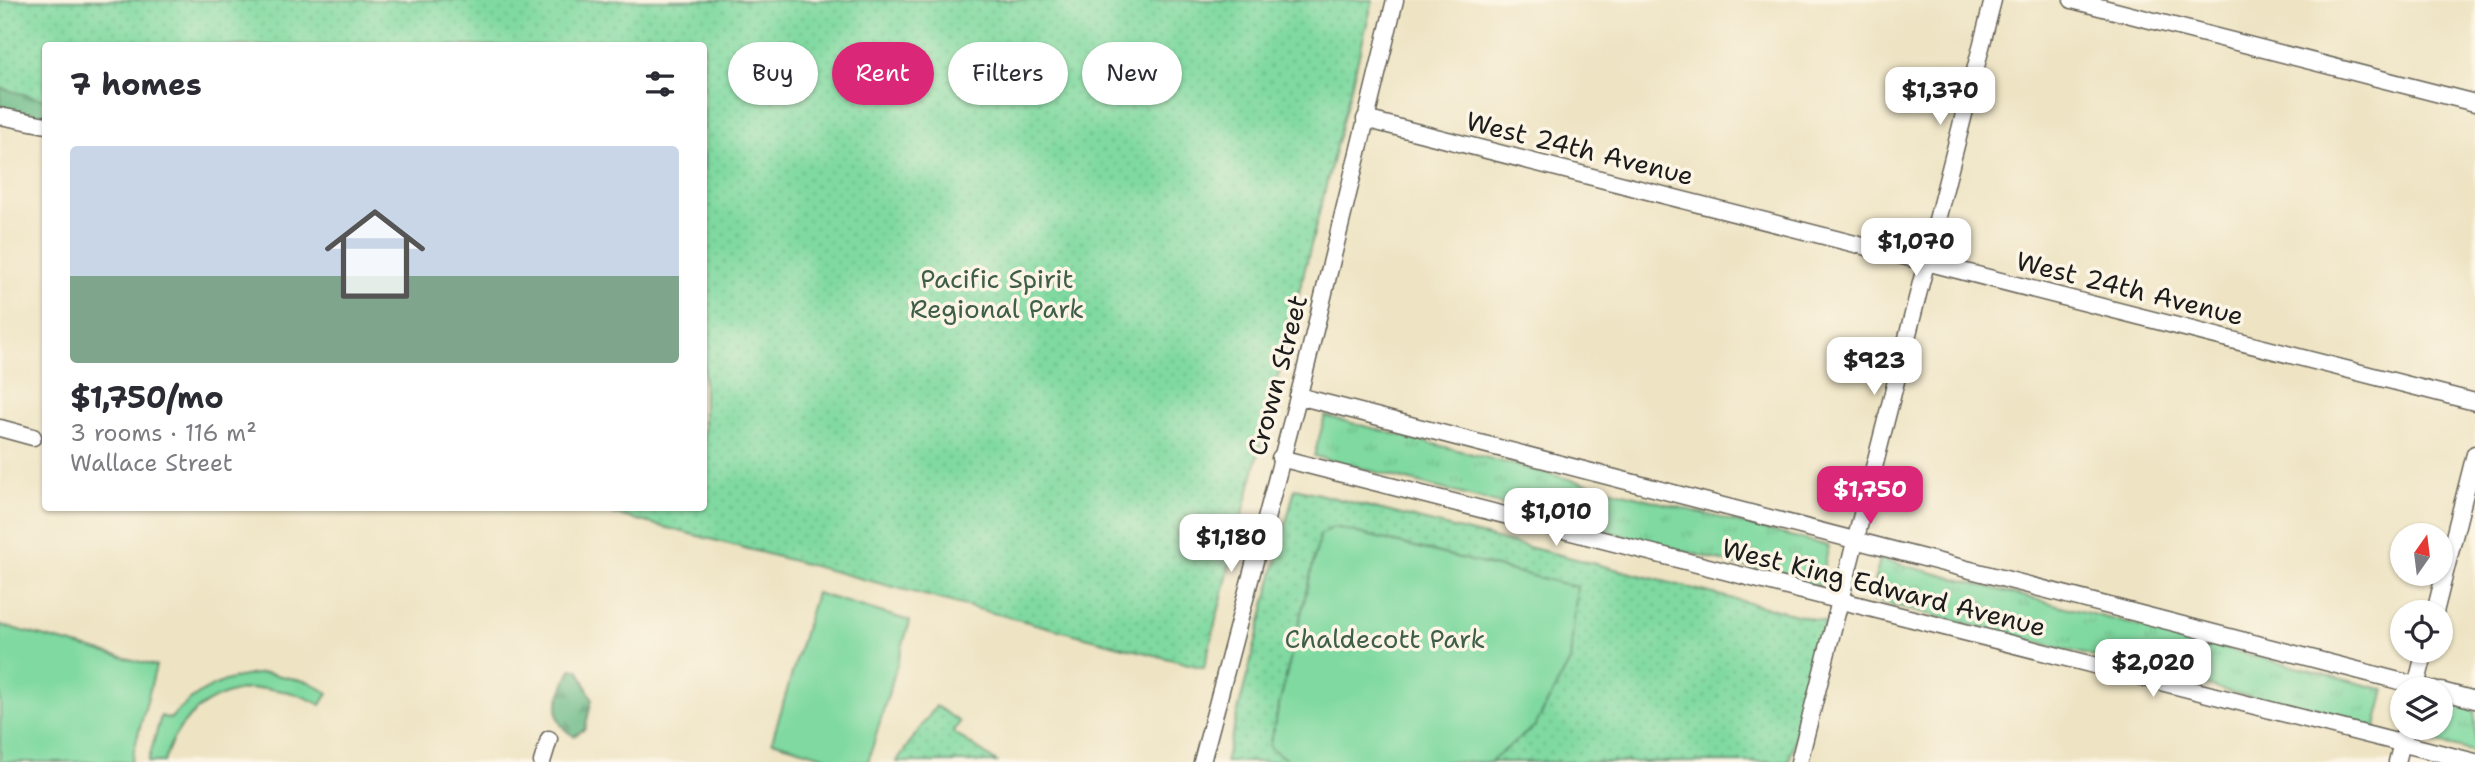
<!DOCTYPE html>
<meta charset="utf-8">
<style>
:root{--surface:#fff;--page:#f7f7f7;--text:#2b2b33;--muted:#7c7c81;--accent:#db2777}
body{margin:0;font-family:"Shantell Sans",sans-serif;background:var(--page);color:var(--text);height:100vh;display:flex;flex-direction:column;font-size:26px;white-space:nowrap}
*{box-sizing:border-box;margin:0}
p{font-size:23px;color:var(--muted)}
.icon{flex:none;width:38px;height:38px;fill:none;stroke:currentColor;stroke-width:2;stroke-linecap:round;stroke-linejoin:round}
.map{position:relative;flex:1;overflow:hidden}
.details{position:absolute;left:42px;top:42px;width:665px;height:469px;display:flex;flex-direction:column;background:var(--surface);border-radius:7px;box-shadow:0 2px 5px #0004}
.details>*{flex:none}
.top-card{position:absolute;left:728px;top:42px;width:665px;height:63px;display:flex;gap:14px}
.needle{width:46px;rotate:14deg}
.controls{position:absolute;left:2390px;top:523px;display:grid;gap:14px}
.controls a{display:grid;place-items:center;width:63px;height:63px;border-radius:50%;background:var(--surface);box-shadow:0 2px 5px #0004;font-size:35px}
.price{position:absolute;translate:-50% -60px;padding:0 16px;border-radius:14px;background:#fff;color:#222;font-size:23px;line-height:46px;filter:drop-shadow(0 2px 4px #0008)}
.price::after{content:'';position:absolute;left:50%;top:42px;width:21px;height:16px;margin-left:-10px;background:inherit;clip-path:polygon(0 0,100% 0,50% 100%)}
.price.active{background:var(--accent);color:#fff}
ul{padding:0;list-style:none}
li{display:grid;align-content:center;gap:14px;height:371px;padding:0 28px}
li span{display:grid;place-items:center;height:217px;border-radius:7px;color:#555}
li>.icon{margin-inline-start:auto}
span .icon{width:126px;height:126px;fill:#fffc;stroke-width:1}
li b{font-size:30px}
h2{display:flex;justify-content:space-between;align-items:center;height:84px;padding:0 28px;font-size:30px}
.pill{padding:0 24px;border-radius:32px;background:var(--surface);box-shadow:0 2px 5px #0004;font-size:24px;line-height:63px}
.pill.active{background:var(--accent);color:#fff}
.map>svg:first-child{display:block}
.grass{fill:url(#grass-tufts);stroke:#4e7a5e;stroke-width:2}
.forest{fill:url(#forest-firs);stroke:#426a51;stroke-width:2}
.park{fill:url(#park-dots);stroke:#4e7a5e;stroke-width:2}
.pitch{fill:#7fd9a0;stroke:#4e7a5e;stroke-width:2}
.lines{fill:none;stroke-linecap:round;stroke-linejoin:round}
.minor-casing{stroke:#666257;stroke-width:19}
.minor{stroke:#fff;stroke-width:16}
.labels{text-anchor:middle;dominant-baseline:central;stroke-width:7;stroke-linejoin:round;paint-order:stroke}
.street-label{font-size:26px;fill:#1c1c1c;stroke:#fcf5e5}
.park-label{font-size:26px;fill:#3f5e4a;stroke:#fcf5e5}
</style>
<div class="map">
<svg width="2475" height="762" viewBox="0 0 2475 762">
<defs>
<pattern id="grass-tufts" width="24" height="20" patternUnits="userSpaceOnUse" patternTransform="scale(1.75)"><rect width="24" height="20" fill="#7fd9a0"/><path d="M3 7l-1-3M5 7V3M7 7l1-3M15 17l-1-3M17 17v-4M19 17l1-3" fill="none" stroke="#6dba89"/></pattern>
<pattern id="forest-firs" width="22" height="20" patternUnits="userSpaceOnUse" patternTransform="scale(1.75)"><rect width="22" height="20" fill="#67b986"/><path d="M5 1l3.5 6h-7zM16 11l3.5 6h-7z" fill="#599e73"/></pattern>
<pattern id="park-dots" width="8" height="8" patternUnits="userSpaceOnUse" patternTransform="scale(1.75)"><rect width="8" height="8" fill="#7fd9a0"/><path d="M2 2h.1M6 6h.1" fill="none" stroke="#6dba89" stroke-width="1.8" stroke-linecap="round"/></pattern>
</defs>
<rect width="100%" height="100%" fill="#fcf5e5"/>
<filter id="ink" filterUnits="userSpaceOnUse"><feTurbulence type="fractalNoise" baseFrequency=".0143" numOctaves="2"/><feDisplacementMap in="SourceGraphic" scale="14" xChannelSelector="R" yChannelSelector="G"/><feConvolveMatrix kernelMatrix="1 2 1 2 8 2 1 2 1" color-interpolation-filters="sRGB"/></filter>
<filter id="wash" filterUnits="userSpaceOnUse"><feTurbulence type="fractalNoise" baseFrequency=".00686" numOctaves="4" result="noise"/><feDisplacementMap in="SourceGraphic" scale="28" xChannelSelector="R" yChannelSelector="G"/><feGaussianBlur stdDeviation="1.57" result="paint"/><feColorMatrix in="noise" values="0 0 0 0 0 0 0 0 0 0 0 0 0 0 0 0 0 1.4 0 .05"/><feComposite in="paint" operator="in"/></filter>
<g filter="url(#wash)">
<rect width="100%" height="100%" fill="#eee4c4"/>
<g class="grass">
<polygon points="1325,416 1829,546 1819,586 1314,456"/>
<polygon points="1880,559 2385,690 2375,729 1870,599"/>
<polygon points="2442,701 2475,710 2475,752 2432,741 2435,728 2441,728"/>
</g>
<g class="forest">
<polygon points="0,76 45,86 45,121 0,113"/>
<path d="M571,669L579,670L592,699L585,729L574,736C544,719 561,695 571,669Z"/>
</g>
<g class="park">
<polygon points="0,0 1373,0 1204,668 614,514 615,508 704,508 704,46 46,46 45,100 0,88"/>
<polygon points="1295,488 1825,622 1789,762 1225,762"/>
<polygon points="936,706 960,722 953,732 997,762 896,762"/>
</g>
<g class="pitch">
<polygon points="1334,527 1577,587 1570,661 1535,726 1490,762 1290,762 1269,747 1320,535"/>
<polygon points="816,593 910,621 868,762 843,762 772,741"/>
<polygon points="0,625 156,666 131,762 0,762"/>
<path d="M266,673L309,682L328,693L321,705C260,671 184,690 164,762H148L161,716L170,719C197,689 226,676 266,673Z"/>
</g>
</g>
<g filter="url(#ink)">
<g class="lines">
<defs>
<g id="minor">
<polyline points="2072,0 2475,103"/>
<polyline points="0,116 46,125"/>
<polyline points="1365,119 2475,402"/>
<polyline points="1298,396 2434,690"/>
<polyline points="0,428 33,437"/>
<polyline points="1280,458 2475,762"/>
<polyline points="2435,612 2475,454"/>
<polyline points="2415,690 2425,651"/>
<polyline points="2441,691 2475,700"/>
<polyline points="542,762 549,739"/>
<polyline points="1202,762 1305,371 1395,0"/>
<polyline points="1799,762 1993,0"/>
<polyline points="2397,762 2406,728"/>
</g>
</defs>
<use href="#minor" class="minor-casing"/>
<use href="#minor" class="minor"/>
</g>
</g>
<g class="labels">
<g class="street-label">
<text transform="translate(1580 148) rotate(14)">West 24th Avenue</text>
<text transform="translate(2130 288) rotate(14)">West 24th Avenue</text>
<text transform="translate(1277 375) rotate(-75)">Crown Street</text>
<text transform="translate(1884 587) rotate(14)">West King Edward Avenue</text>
</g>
<g class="park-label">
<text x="997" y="278">Pacific Spirit<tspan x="997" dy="30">Regional Park</tspan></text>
<text x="1385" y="638">Chaldecott Park</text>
</g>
</g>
</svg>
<div class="controls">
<a><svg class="needle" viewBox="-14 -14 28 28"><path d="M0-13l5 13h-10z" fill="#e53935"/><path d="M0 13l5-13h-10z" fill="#7c7c81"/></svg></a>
<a><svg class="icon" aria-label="locate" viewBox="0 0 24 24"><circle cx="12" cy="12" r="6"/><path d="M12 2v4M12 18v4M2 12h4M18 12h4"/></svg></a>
<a><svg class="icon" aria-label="layers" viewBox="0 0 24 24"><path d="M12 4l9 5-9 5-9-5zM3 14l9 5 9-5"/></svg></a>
</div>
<b class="price" style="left:1940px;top:127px">$1,370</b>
<b class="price" style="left:1916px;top:278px">$1,070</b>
<b class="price" style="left:1874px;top:397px">$923</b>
<b class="price active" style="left:1870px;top:526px">$1,750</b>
<b class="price" style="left:1556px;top:548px">$1,010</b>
<b class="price" style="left:1231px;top:574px">$1,180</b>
<b class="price" style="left:2153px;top:699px">$2,020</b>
<div class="top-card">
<a class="pill">Buy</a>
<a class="pill active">Rent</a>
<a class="pill">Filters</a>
<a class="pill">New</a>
</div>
<section class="details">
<h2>7 homes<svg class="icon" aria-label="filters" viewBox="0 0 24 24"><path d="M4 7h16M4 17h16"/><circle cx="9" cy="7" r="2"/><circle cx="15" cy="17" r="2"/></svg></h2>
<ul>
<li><span style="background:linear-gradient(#c9d6e8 60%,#7fa58c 0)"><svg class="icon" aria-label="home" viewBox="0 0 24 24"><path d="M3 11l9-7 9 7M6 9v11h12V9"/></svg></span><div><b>$1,750/mo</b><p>3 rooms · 116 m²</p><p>Wallace Street</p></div></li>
</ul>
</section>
</div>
